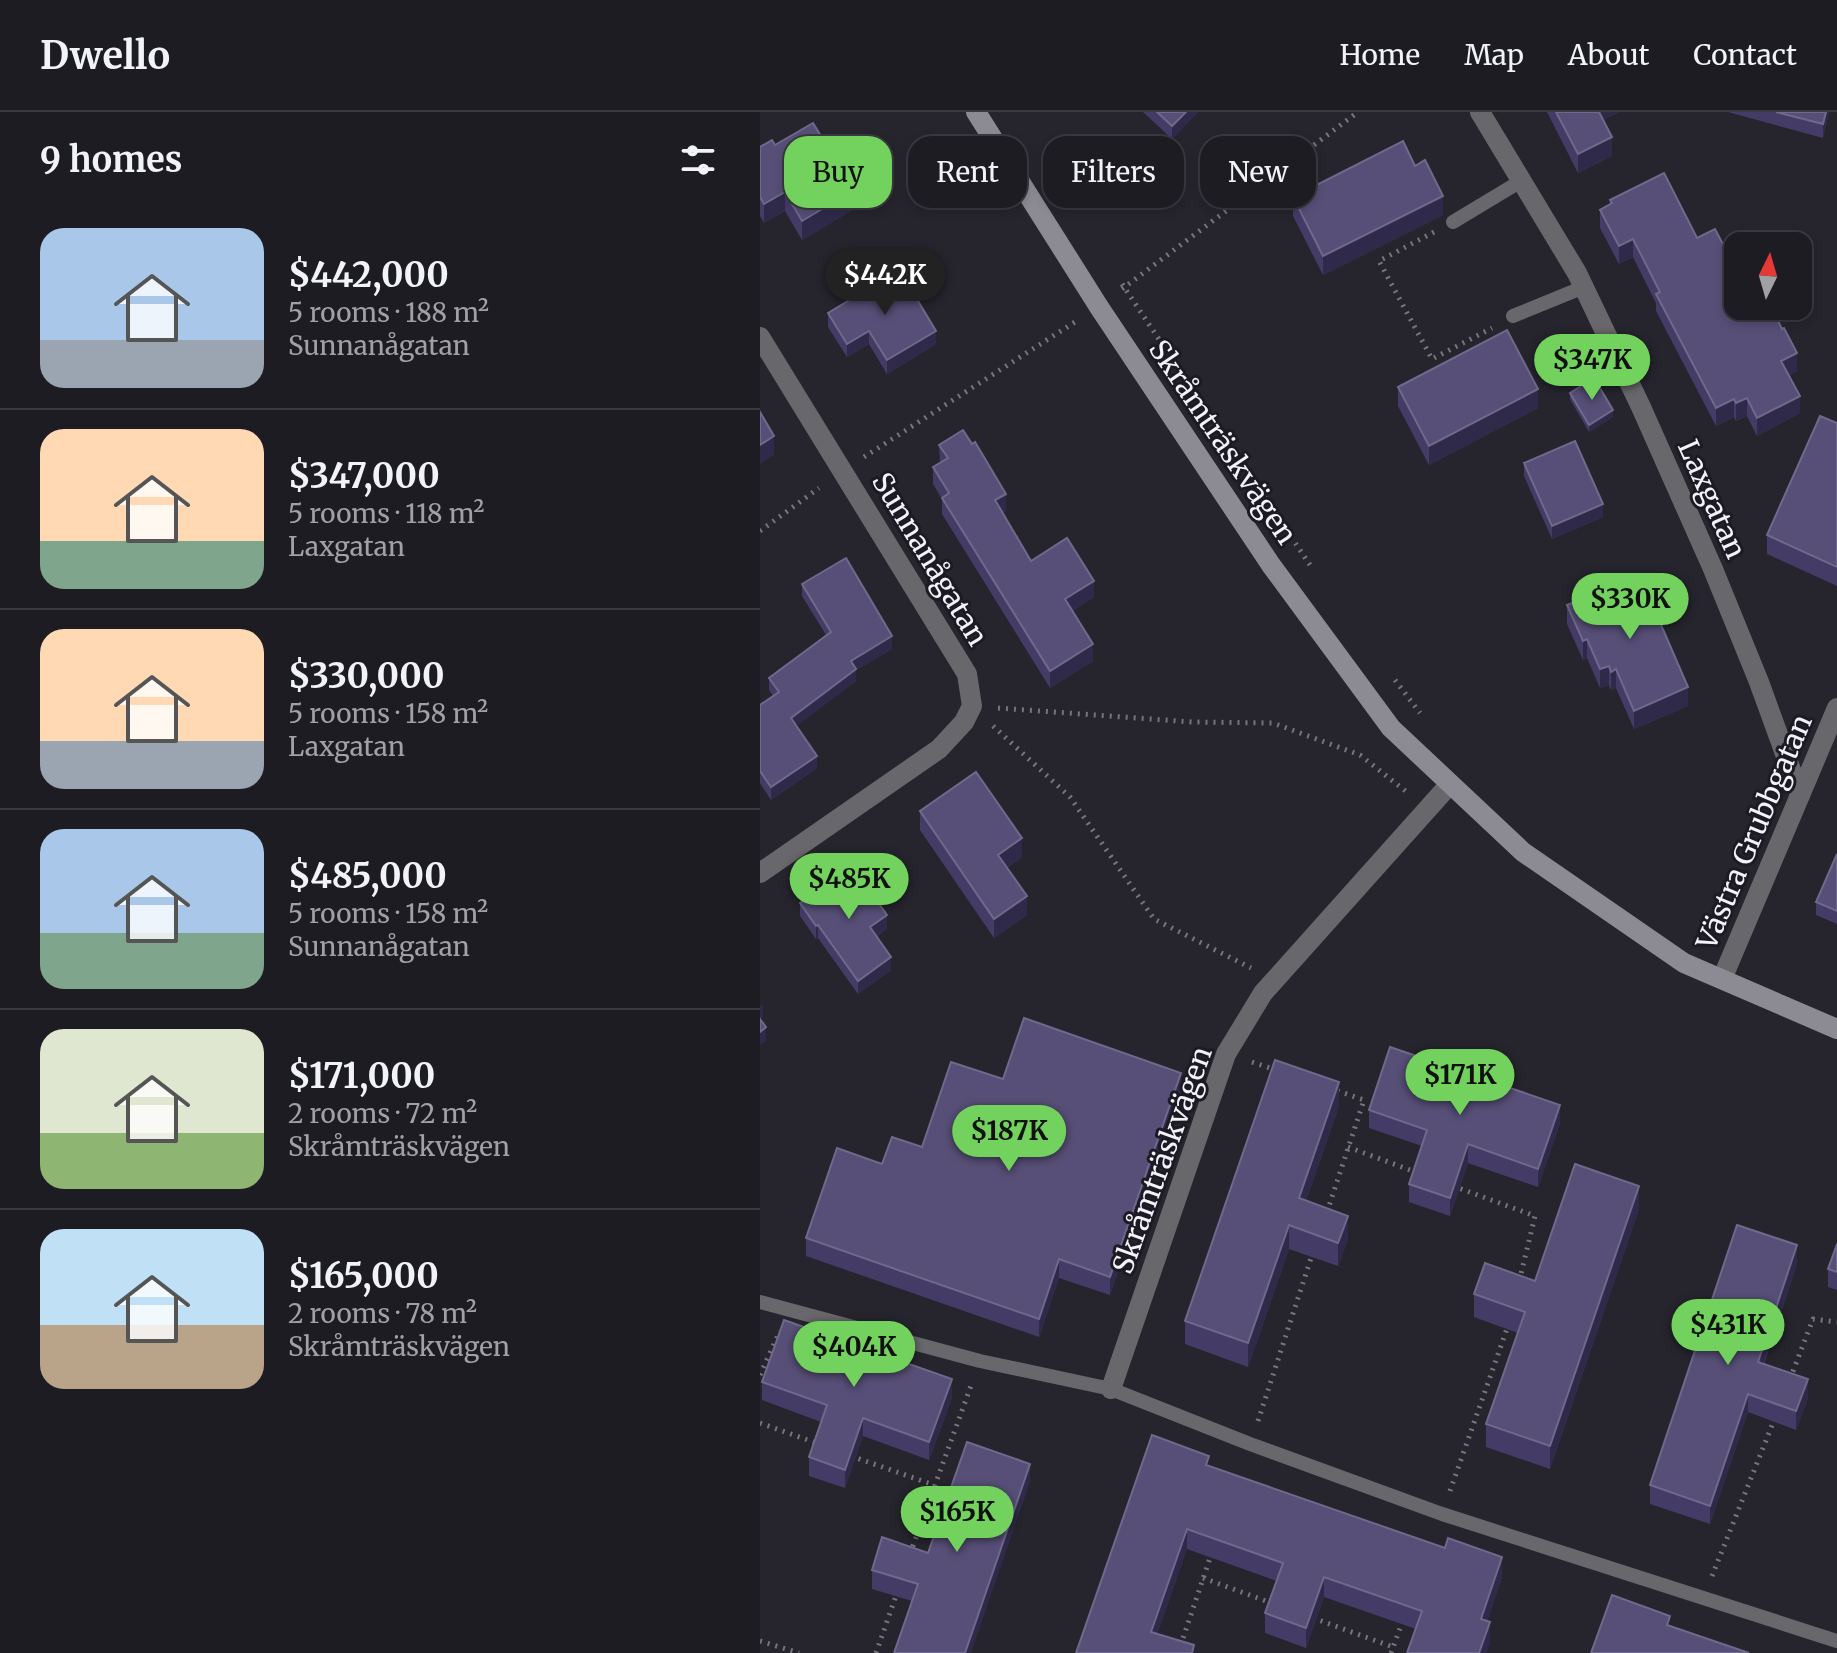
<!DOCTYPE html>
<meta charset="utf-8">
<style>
:root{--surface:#1c1c22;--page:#25252a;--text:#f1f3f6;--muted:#a0a1a5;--line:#3a3a40;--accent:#73d25d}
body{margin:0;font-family:Merriweather,serif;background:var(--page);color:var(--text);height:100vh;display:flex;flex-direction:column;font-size:30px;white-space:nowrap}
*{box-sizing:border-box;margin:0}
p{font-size:26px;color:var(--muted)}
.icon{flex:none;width:44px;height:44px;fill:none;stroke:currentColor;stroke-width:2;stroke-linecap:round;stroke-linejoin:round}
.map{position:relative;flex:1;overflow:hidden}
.sheet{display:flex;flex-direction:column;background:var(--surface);width:760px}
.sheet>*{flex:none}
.guide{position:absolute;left:24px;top:24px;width:760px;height:72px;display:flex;gap:16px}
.needle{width:52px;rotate:5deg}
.controls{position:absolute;left:964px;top:120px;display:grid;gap:16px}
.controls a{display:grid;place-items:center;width:88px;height:88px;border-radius:16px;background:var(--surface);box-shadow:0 4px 12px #0003,0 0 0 2px var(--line);font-size:40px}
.price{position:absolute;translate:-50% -68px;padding:0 18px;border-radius:28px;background:var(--accent);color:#111;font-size:26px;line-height:52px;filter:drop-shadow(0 2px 4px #0008)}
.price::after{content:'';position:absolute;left:50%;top:48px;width:24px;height:18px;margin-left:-12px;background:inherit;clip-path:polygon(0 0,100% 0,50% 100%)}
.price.active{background:#222;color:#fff}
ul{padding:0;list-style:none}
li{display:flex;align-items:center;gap:24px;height:200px;padding:0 40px}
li+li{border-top:2px solid var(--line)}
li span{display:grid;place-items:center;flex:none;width:224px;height:160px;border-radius:24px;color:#555}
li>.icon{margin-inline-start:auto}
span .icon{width:96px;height:96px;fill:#fffc;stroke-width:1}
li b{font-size:34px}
h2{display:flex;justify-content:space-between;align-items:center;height:96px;padding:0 40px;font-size:34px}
.chip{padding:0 28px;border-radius:24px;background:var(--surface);box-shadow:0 4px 12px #0003,0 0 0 2px var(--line);font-size:28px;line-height:72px}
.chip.active{background:var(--accent);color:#111}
header{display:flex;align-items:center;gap:48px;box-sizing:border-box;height:112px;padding:0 40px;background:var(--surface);border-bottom:2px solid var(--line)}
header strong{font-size:38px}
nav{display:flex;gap:44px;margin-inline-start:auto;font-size:28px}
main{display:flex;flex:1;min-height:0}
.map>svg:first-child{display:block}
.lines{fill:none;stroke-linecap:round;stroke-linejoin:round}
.path{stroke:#76757d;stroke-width:5;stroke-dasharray:2 6;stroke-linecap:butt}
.service{stroke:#67676c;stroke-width:14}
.minor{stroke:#67676c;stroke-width:20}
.secondary{stroke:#8c8b93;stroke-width:20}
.wall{fill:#443c67}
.shaded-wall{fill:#302a4a}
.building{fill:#574f77;stroke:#6f698b;stroke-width:2}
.labels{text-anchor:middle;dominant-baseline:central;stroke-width:6;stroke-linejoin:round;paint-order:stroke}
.street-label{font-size:28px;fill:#f3f2f9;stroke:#1c1b24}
</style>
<header>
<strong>Dwello</strong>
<nav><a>Home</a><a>Map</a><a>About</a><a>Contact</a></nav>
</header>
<main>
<section class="sheet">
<h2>9 homes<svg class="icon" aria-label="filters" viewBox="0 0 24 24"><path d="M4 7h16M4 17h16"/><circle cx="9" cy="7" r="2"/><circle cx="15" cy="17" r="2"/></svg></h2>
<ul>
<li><span style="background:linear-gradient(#a9c7e8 70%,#9aa5b1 0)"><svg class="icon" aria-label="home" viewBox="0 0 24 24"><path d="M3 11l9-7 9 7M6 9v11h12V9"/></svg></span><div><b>$442,000</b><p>5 rooms · 188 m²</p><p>Sunnanågatan</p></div></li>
<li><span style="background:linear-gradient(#ffd9b3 70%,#7fa58c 0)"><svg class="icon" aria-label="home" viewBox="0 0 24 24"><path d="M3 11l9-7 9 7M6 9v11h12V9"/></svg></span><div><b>$347,000</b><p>5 rooms · 118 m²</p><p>Laxgatan</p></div></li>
<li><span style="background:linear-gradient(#ffd9b3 70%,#9aa5b1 0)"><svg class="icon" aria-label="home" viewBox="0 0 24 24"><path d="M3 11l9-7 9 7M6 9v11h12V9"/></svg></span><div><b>$330,000</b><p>5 rooms · 158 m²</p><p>Laxgatan</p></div></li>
<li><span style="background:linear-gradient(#a9c7e8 65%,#7fa58c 0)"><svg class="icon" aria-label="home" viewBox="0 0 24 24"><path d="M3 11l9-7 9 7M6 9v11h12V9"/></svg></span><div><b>$485,000</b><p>5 rooms · 158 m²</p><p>Sunnanågatan</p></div></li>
<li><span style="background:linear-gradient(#dfe7d0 65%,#8fb573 0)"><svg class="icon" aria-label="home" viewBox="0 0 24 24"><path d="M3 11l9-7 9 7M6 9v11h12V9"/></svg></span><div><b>$171,000</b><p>2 rooms · 72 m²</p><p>Skråmträskvägen</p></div></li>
<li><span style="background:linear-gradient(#bfe0f5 60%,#b9a48a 0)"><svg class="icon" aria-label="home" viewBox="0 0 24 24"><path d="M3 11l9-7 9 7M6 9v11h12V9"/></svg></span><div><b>$165,000</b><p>2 rooms · 78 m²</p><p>Skråmträskvägen</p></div></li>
</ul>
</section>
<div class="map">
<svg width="1077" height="1541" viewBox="0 0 1077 1541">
<rect width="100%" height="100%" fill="#26252e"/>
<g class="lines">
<g class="path">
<polyline points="674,120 619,149 672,247 732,216"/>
<polyline points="362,172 550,453"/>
<polyline points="362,177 598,0"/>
<polyline points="104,345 318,208"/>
<polyline points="0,419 59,376"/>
<polyline points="635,568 660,601"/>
<polyline points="238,596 432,610 513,611 600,643 648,681"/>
<polyline points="233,614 310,685 394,807 491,856"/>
<polyline points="492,950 516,958"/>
<polyline points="588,1035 658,1061"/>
<polyline points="693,1074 775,1104 759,1170"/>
<polyline points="567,1100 604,988 575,978"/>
<polyline points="0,1263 20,1219"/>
<polyline points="1030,1267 1053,1207 1077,1210"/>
<polyline points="498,1309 553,1140"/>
<polyline points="0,1311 59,1332"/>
<polyline points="91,1344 174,1373"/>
<polyline points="690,1379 749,1211"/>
<polyline points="150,1442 212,1271"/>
<polyline points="952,1464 1015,1306"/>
<polyline points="443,1466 514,1492"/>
<polyline points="553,1506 633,1535"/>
<polyline points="0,1529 39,1541"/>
<polyline points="116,1541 138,1478"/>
<polyline points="418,1541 452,1440"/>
<polyline points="631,1541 643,1508"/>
</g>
<g class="service">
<polyline points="693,110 761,69"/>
<polyline points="753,204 824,175"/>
<polyline points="0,1190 220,1249 351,1277 490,1332 682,1402 1077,1529"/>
</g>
<g class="minor">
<polyline points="720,0 817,161 881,295 953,457 999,570 1040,683"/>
<polyline points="0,225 207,562 212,594 204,610 179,637 0,761"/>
<polyline points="962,867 1077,596"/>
<polyline points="351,1277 466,942 503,881 690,672"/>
</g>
<polyline class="secondary" points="216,0 339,195 511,453 631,616 763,740 924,851 1077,917"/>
</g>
<g class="wall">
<polygon points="383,0 438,0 412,27"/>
<polygon points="787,0 859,0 843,8 852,44 818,61"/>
<polygon points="968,0 1069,0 1063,26"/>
<polygon points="15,33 94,97 42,128 25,99 4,111 0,104 0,35"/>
<polygon points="655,54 683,103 563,163 533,104 533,85"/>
<polygon points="850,88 937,126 978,194 1037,259 1029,263 1040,301 997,324 987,304 976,309 974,305 956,314 896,199 896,191 873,145 859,152 840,116 840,98 850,93"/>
<polygon points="140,166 176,232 127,262 109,232 87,245 68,215 68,201"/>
<polygon points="638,275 778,296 669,353 638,294"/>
<polygon points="810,281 853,305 829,320 810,287"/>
<polygon points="1077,311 1077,474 1007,442 1007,423"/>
<polygon points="179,333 246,399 242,401 271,449 334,485 312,499 333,549 290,576 182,402 182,387 173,372 173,355 180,351"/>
<polygon points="764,351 843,405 792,427 764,364"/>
<polygon points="42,472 132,537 96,558 96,569 36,614 57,656 11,688 0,671 0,593 13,584 9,578 9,566 66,523 42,484"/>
<polygon points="807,493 928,594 874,617 856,576 851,578 849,573 840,576 827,546 823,548 807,512"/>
<polygon points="160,699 262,745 247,756 267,803 234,826 160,718"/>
<polygon points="1077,742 1077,812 1056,803 1056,790"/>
<polygon points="40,791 127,817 117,824 131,858 98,882 58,826 56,827 40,804"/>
<polygon points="243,967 421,979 350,1183 299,1166 279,1225 46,1144 46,1126 122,1052 162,1035"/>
<polygon points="579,994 546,1089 588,1127 578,1154 529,1137 488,1255 425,1232 425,1209"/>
<polygon points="609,998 800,1011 778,1075 708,1051 690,1104 649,1090 649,1072 662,1034 609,1016"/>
<polygon points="879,1097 790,1357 726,1335 726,1312 758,1221 714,1205 714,1182 775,1169"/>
<polygon points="1077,1132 1077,1178 1068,1175 1068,1157"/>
<polygon points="1037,1152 1004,1252 1048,1286 1036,1318 988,1300 950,1412 890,1392 890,1373"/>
<polygon points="2,1270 192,1286 169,1348 103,1324 85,1376 49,1364 49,1345 61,1310 2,1288"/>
<polygon points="449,1354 742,1465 727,1509 730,1530 726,1541 647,1541 656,1517 564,1485 546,1536 505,1521 505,1501 517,1469 427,1437 397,1522 434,1541 316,1541"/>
<polygon points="270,1370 152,1489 112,1477 112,1458 168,1441"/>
</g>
<g class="shaded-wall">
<polygon points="426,0 438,0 412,27 412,14"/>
<polygon points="835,0 859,0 835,12"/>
<polygon points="1066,0 1069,0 1063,26 1063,12"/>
<polygon points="852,25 852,44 818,61 818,42"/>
<polygon points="94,78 94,97 42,128 42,109"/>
<polygon points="25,80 25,99 4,111 4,92"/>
<polygon points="683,84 683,103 563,163 563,144"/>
<polygon points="873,127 873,145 859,152 859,134"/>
<polygon points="109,219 109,232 87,245 87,232"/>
<polygon points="176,219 176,232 127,262 127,248"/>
<polygon points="1037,241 1037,259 1021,266 1021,249"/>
<polygon points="778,277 778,296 669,353 669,334"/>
<polygon points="1040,284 1040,301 997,324 997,306"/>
<polygon points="987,286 987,304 976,309 976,291"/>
<polygon points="974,287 974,305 956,314 956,296"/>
<polygon points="853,298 853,305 829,320 829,313"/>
<polygon points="14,324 14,343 0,352 0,333"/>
<polygon points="246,382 246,399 235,405 235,388"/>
<polygon points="843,392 843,405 792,427 792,414"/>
<polygon points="334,469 334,485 305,503 305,487"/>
<polygon points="132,524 132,537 96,558 96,569 31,618 31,606 91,549"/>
<polygon points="827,527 827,546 823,548 823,529"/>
<polygon points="333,532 333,549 290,576 290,559"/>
<polygon points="849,554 849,573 840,576 840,557"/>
<polygon points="856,557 856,576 851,578 851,560"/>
<polygon points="928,575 928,594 874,617 874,599"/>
<polygon points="57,644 57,656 11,688 11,675"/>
<polygon points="262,726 262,745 238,762 238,743"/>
<polygon points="267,784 267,803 234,826 234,807"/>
<polygon points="127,803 127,817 110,828 110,815"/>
<polygon points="58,813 58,826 56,827 56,814"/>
<polygon points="131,845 131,858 98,882 98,869"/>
<polygon points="3,892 3,905 0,907 0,894"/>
<polygon points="6,915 6,929 0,933 0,920"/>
<polygon points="421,961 421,979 350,1183 350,1165"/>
<polygon points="579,970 579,994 539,1110 539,1086"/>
<polygon points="800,993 800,1011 778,1075 778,1057"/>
<polygon points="708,1032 708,1051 690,1104 690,1086"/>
<polygon points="879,1074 879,1097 790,1357 790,1334"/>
<polygon points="588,1104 588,1127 578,1154 578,1131"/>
<polygon points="529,1113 529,1137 488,1255 488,1231"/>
<polygon points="1037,1133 1037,1152 998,1268 998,1250"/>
<polygon points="299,1147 299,1166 279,1225 279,1207"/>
<polygon points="192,1267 192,1286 169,1348 169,1330"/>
<polygon points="1048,1267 1048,1286 1036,1318 1036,1299"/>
<polygon points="988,1282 988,1300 950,1412 950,1394"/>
<polygon points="103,1306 103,1324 85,1376 85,1358"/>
<polygon points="270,1352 270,1370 211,1541 205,1541"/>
<polygon points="427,1417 427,1437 391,1540 391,1520"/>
<polygon points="742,1445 742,1465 721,1527 721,1507"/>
<polygon points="564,1465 564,1485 546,1536 546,1516"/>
<polygon points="730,1510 730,1530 726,1541 719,1541"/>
</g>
<g class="building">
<polygon points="397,0 426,0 412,14"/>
<polygon points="796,0 839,0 852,25 818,42"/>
<polygon points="1016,0 1066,0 1063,12"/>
<polygon points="53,11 94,78 42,109 25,80 4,92 0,85 0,35 12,28 15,33"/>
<polygon points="643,29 655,54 665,48 683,84 563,144 533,85"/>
<polygon points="904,61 937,126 955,117 978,161 978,194 1011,194 1022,217 1024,216 1037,241 1021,249 1040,284 997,306 987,286 976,291 974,287 956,296 896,182 900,180 873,127 859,134 840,98 852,91 850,88"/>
<polygon points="136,160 140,166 143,164 176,219 127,248 109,219 87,232 68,201"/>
<polygon points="747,218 778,277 669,334 638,275"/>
<polygon points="834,266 853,298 829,313 810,281"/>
<polygon points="0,300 14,324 0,333"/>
<polygon points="1060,304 1077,311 1077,455 1007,423"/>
<polygon points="203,318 212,332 215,330 246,382 235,388 271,449 307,426 334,469 305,487 333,532 290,559 182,386 189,381 173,355 188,346 179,333"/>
<polygon points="815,329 843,392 792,414 764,351"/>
<polygon points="86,446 132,524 91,549 96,557 31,606 57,644 11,675 0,659 0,593 19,580 9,566 71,520 42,472"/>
<polygon points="879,462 928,575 874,599 856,557 851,560 849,554 840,557 827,527 823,529 807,493"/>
<polygon points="216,660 262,726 238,743 267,784 234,807 160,699"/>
<polygon points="1077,742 1077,799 1056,790"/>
<polygon points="92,754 127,803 110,815 131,845 98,869 58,813 56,814 40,791"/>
<polygon points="264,906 421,961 350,1165 299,1147 279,1207 46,1126 77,1036 122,1052 132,1025 162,1035 191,950 243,967"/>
<polygon points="0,907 6,915 0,920"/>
<polygon points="630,935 800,993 778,1057 708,1032 690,1086 649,1072 667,1018 609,998"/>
<polygon points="515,948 579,970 539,1086 588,1104 578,1131 529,1113 488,1231 425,1209"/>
<polygon points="815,1052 879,1074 790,1334 726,1312 765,1200 714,1182 725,1151 775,1169"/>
<polygon points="977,1113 1037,1133 998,1250 1048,1267 1036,1299 988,1282 950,1394 890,1373"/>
<polygon points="1077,1132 1077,1160 1068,1157"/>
<polygon points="24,1208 192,1267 169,1330 103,1306 85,1358 49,1345 67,1293 2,1270"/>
<polygon points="392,1323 449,1344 446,1353 685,1436 688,1426 742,1445 721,1507 730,1510 719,1541 647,1541 662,1499 564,1465 546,1516 505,1501 523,1451 427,1417 391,1520 434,1533 432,1541 316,1541"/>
<polygon points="207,1330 270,1352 205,1541 134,1541 158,1472 112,1458 122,1425 168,1441"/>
<polygon points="852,1483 910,1504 907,1513 989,1541 831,1541"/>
</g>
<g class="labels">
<g class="street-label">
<text transform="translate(463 330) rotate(56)">Skråmträskvägen</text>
<text transform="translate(952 387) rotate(66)">Laxgatan</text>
<text transform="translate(170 447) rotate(59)">Sunnanågatan</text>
<text transform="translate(994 720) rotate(-67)">Västra Grubbgatan</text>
<text transform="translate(402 1048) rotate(-70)">Skråmträskvägen</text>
</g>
</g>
</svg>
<div class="controls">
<a><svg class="needle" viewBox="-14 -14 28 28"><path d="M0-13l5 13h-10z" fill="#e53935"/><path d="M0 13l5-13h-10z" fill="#a0a1a5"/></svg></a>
</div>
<b class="price active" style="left:125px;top:205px">$442K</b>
<b class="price" style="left:832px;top:290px">$347K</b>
<b class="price" style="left:870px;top:529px">$330K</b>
<b class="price" style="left:89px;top:809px">$485K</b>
<b class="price" style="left:700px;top:1005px">$171K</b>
<b class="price" style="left:249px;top:1061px">$187K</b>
<b class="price" style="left:968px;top:1255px">$431K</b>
<b class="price" style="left:94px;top:1277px">$404K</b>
<b class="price" style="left:197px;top:1442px">$165K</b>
<div class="guide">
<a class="chip active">Buy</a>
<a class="chip">Rent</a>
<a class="chip">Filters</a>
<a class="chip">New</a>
</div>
</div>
</main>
